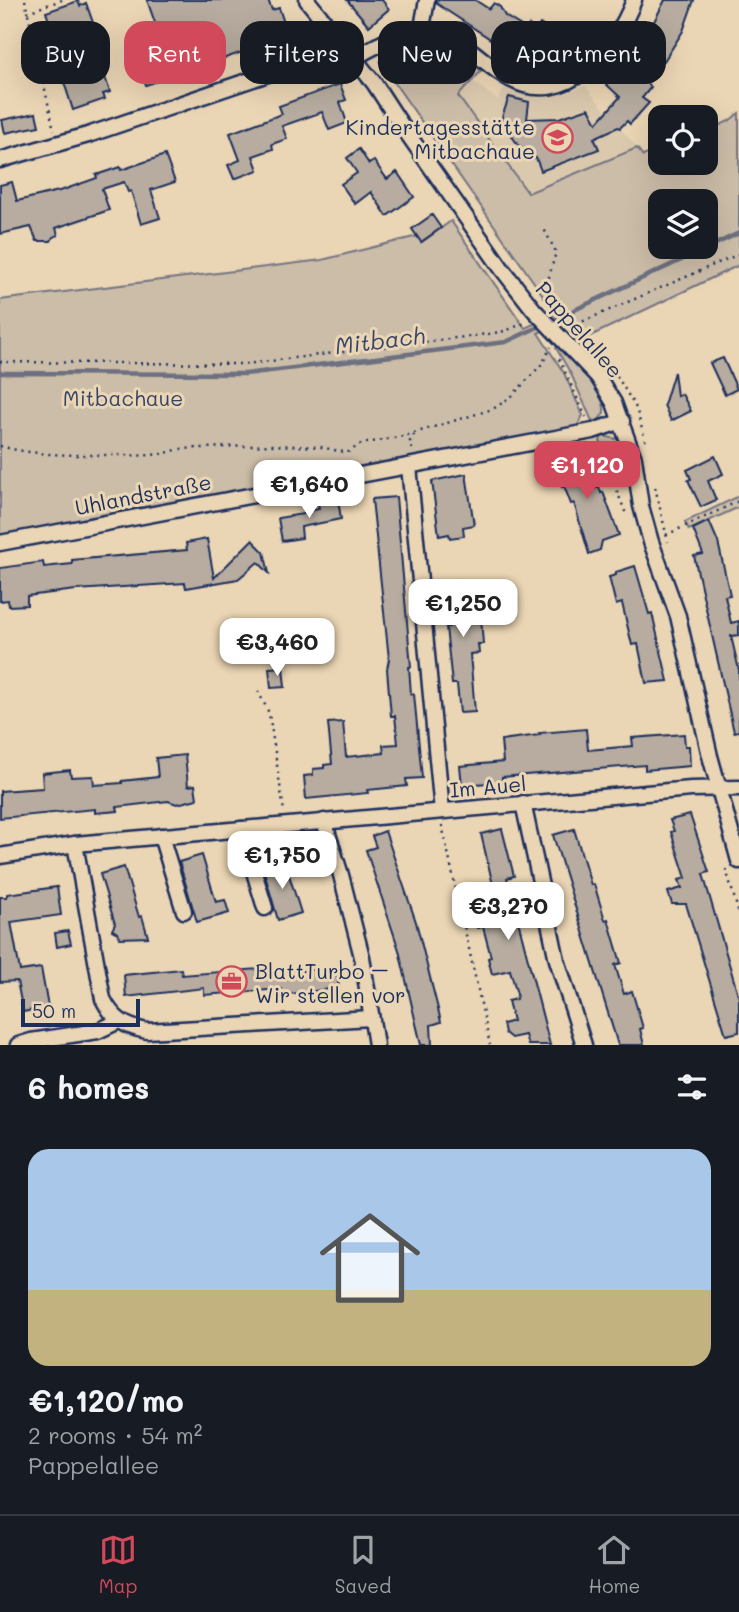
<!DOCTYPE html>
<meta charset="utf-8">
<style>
:root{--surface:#171b24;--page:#242831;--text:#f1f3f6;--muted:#9ea1a6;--line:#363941;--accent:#d1495b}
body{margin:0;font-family:Mali,sans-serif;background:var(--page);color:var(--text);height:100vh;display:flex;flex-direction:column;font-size:26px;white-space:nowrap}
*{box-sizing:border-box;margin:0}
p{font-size:23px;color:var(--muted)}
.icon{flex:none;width:38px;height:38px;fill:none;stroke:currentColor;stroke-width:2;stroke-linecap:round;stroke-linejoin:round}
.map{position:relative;height:1045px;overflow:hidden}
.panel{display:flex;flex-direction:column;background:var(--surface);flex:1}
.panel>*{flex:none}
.hud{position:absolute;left:21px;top:21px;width:698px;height:63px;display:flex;gap:14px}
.buttons{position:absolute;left:648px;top:105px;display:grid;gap:14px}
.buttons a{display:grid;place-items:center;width:70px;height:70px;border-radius:14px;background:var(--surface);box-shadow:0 7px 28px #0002;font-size:35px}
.scale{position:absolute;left:21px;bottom:18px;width:119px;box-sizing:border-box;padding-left:7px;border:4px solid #1b2f5e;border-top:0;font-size:19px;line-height:24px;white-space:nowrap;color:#1b2f5e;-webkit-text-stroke:5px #ead5b4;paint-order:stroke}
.price{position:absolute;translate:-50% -60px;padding:0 16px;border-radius:14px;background:#fff;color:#222;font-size:23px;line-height:46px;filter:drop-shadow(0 2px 4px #0008)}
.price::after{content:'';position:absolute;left:50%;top:42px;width:21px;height:16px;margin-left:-10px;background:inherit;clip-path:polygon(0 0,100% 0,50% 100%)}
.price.active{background:var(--accent);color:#fff}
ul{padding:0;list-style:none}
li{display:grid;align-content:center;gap:14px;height:371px;padding:0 28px}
li span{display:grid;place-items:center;height:217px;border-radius:21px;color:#555}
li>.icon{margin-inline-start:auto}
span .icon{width:126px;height:126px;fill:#fffc;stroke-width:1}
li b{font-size:30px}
h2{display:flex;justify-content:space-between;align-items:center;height:84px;padding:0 28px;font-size:30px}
.chip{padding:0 24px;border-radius:21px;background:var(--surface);box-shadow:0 7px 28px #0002;font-size:24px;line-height:63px}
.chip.active{background:var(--accent);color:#fff}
.tabs{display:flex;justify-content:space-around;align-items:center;height:98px;border-top:2px solid var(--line);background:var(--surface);font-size:19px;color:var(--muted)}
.tabs a{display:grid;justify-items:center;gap:4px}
.tabs .active{color:var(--accent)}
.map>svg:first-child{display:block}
.built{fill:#dbc9ae}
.green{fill:#ccbda8;stroke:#747683;stroke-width:2;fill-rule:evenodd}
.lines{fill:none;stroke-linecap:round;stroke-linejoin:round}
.stream{stroke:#6d7080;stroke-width:4.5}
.building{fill:#b7ac9f;stroke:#1b2f5e;stroke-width:2}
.street-casing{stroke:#1b2f5e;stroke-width:19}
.path{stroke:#1b2f5e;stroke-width:2.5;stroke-dasharray:2 5;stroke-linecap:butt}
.street{stroke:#ead5b4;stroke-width:14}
.labels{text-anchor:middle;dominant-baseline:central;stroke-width:6;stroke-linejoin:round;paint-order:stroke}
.poi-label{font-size:21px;fill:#1b2f5e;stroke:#ead5b4;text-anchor:end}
.street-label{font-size:21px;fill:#1b2f5e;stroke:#ead5b4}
.park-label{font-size:21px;fill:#364469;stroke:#ead5b4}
.water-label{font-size:23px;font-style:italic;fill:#364569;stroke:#ead5b4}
</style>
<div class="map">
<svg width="739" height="1045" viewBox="0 0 739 1045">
<rect width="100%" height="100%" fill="#ead5b4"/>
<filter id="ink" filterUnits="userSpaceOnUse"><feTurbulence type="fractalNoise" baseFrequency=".0143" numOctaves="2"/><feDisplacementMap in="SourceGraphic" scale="14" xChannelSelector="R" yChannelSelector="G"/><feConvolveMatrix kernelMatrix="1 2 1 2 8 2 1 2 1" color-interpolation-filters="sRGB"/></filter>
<g filter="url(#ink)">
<polygon class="built" points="481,71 482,73 474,82 498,100 504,89 536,97 565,94 585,86 637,148 528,193 457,96"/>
<g class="green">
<path d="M432,44L442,47L439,58L464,72L473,63L481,71L458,96L528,193L637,148L643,156L660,149V163H705V132L729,121L739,113V265L582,340L563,321L538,333L564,373L581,411L583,415L577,427L0,535V300L322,260L418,236L422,242L451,221L525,328L556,314L380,62C387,44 415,45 432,44ZM660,201H705V247H660Z"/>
<path d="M557,346C573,361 606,391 604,413L596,423L592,421L571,374L556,348Z"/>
<polygon points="602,436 617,439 625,454 610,464 600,441"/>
<polygon points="739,496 739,507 689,530 685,522"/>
</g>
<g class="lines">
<polyline class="stream" points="0,373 245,374 506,342 739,233"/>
</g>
<g class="building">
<polygon points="147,0 268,0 272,10 279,8 287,32 280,34 281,39 146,85 133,49 160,37"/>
<polygon points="347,0 382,0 389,9 369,26"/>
<polygon points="436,0 475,0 489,9 494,3 500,7 505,16 526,29 529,25 536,30 540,24 561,37 563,34 584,48 578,59 571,55 564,65 550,56 547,59 526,45 524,48 518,44 512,53 449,12 436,3"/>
<polygon points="665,0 694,0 683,31 664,61 640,49"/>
<polygon points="78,1 80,6 86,3 97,34 91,36 94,44 88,47 95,70 102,68 110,92 103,94 105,99 73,110 61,73 66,71 46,12"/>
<polygon points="623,65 629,70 630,68 651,87 642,98 649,103 630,124 627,121 620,128 618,127 594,138 599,149 541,171 536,158 529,161 501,120 509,97 529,102 527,119 559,118 589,108 597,123 620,97 606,84"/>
<polygon points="340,84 346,100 340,102 347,123 329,130 322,112 282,126 287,139 272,144 273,149 253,156 258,170 234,179 228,165 240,160 230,133 282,114 279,106"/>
<polygon points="36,113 39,126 5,133 2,120"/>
<polygon points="359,149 369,164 374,161 387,179 397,172 414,197 387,216 371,192 355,204 341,184 357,173 347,158"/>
<polygon points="165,155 175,182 151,190 160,218 141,224 131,191 128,192 124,182 102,189 109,210 56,228 58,235 53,237 51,241 37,241 31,227 0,234 0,185 12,182 17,201 63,190 97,178 96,175 120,167 121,170"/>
<polygon points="432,215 441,228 421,242 412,229"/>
<polygon points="723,358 737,389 725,395 710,363"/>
<polygon points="674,372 677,396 682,394 691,411 671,421 664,405"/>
<polygon points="578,452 579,455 585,453 595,488 599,487 601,493 603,492 619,535 602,541 600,550 589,554 574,503 571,504 564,486 562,487 554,462 566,459 565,455"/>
<polygon points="715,456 723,474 708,481 716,500 701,507 688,480 691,479 687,470"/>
<polygon points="466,474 474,525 463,527 464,536 450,538 449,534 439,536 432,481"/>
<polygon points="396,497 411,667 409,667 411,694 414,694 422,778 406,779 407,786 367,790 368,793 306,799 304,776 313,775 313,769 324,768 324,765 332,764 328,723 343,722 346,757 384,753 383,745 398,744 395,716 391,716 387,669 389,659 372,499"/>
<polygon points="338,499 341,519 301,527 302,538 282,541 278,518 309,513 308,511 319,509 318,503"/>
<polygon points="709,521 718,542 730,595 725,596 731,623 739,621 739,635 731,636 739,670 739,731 734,732 694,556 703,554 693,529"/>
<polygon points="207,539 214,578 252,540 264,552 269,573 258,562 238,579 186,588 185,583 76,590 27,596 27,605 9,606 8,600 0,601 0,568 43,562 44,567 72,564 72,560 187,550 186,543"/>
<polygon points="635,566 649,614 652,613 668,681 646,683 638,644 632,645 622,603 616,605 609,577 616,575 616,572"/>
<polygon points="456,580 458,589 476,587 481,617 483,644 478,644 479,653 470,654 475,712 460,713 457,684 452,684 446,627 449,627 442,583"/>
<polygon points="283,667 285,687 271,688 269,668"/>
<polygon points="586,729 588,750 633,746 632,738 684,734 685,746 689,746 690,766 645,770 645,765 502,777 502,782 462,785 460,766 503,762 501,740 540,735 539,733"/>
<polygon points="185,755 188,786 195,785 197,799 177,804 168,801 117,807 118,811 95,813 95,809 0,818 0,791 43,788 42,773 70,770 71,777 93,776 94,785 122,783 122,781 158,777 156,758"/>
<polygon points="690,815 709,872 703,874 739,998 739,1032 726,1035 686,904 672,904 668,892 682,888 679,880 686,878 671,832 674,831 670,820"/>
<polygon points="502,829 514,876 507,878 550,1045 528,1045 525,1035 511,1038 505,1033 503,1024 513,1021 508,1001 516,999 517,994 510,970 492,974 488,958 491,957 483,927 477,928 469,899 483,895 482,888 493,885 481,834"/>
<polygon points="574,829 591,885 594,884 605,920 608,919 621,963 615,965 624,994 632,991 643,1028 640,1029 644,1045 618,1045 553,835"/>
<polygon points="385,831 416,922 438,1009 441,1022 431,1025 432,1045 421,1045 399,950 366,850 376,847 372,836"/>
<polygon points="202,855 216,902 225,900 229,913 197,922 179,862"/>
<polygon points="285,862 301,913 278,920 263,868"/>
<polygon points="124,867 139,917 142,916 148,937 120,938 118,933 112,930 115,924 100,874"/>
<polygon points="57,887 61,915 11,922 20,971 41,968 48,1007 23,1012 17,981 0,982 0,897 7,897 7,894"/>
<polygon points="68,931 71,944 57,947 55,933"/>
<polygon points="336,967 339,988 282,995 281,989 204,995 204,988 126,997 124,975 181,969 182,975 259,969 260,976"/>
</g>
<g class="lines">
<defs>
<g id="street">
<polyline points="307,0 374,83 400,123 502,269 534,310 598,377 614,403 634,458 641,506 651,542 678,616 710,756 739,861"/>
<polyline points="421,33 427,0"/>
<path d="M356,57C381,42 411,27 442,35C470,43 485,66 510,79C567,110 616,48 634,0"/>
<polyline points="0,160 88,135 312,59 343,42"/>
<polyline points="409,466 442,811"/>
<polyline points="0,543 593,431 622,421"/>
<polyline points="523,803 557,960 584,1045"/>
<polyline points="324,821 341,875 362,957 376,1045"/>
<polyline points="241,829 265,908"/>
<polyline points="161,836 184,911"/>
<path d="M75,844L103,999C113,1019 125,1027 147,1031L371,1018"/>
<polyline points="0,856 75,844 691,789 739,788"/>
<polyline points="18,1045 31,1041 98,1031 119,1021"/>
</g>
</defs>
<use href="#street" class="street-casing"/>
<g class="path">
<polyline points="25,0 54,130"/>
<polyline points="27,12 62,0"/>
<polyline points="543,298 556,252 544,229"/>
<polyline points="570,327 739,254"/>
<polyline points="559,359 586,417"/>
<polyline points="0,362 246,364 488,334 505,331 525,323"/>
<polyline points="617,376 636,408 646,443"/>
<polyline points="599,445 626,514"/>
<path d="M0,446C36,456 72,455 109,455C133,455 155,458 179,449L271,445L321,447L347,453L361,444L404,436L493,409L511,397L542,364L551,347"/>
<polyline points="412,449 410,441 415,433"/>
<polyline points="655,487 668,542"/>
<polyline points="666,535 739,501"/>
<polyline points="258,691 269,713 284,811"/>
<polyline points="442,825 490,1045"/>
<polyline points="726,869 739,914"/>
</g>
<use href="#street" class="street"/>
</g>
</g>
<defs>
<symbol id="school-ring" viewBox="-11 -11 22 22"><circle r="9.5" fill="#ead5b4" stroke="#d1495b" stroke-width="1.5"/><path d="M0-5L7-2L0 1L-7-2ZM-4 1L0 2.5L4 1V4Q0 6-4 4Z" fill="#d1495b"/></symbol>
<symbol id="office-ring" viewBox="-11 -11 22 22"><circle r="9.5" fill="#ead5b4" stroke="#d1495b" stroke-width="1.5"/><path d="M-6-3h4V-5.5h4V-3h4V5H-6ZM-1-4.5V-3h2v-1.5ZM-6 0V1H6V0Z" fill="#d1495b"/></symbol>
</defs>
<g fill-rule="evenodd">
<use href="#school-ring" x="540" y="120" width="35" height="35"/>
<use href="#office-ring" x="214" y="964" width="35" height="35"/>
</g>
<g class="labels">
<g class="poi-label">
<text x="535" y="126">Kindertagesstätte<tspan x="535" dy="24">Mitbachaue</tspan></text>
<text x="255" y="970" text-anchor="start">BlattTurbo –<tspan x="255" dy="24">Wir stellen vor</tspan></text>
</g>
<g class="street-label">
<text transform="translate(580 329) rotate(49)">Pappelallee</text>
<text transform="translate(143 494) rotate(-11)">Uhlandstraße</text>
<text transform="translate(488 786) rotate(-5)">Im Auel</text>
</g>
<g class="park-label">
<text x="123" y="397">Mitbachaue</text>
</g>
<g class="water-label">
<text transform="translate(380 340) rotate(-7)">Mitbach</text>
</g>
</g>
</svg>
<div class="buttons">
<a><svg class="icon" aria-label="locate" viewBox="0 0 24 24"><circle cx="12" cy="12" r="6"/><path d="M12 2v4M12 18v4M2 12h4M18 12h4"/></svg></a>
<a><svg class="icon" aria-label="layers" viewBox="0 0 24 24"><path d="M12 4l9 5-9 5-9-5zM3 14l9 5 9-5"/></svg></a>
</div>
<div class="scale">50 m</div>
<b class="price active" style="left:587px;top:501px">€1,120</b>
<b class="price" style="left:309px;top:520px">€1,640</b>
<b class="price" style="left:463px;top:639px">€1,250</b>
<b class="price" style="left:277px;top:678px">€3,460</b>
<b class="price" style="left:282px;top:891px">€1,750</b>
<b class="price" style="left:508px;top:942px">€3,270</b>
<div class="hud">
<a class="chip">Buy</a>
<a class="chip active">Rent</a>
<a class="chip">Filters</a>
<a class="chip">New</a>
<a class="chip">Apartment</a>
</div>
</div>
<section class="panel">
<h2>6 homes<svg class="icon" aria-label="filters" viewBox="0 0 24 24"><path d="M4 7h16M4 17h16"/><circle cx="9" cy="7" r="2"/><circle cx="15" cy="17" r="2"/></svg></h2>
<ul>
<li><span style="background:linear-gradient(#a9c7e8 65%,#c2b280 0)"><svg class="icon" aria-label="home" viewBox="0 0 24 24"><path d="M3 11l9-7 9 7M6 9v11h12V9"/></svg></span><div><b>€1,120/mo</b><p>2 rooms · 54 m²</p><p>Pappelallee</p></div></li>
</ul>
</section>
<nav class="tabs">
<a class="active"><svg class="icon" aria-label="map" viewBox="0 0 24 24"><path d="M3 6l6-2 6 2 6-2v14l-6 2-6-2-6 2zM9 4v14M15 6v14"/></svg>Map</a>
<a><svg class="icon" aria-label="saved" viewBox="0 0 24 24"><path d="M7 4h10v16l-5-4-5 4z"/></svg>Saved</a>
<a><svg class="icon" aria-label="home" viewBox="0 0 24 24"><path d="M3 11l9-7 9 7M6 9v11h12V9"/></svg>Home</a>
</nav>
